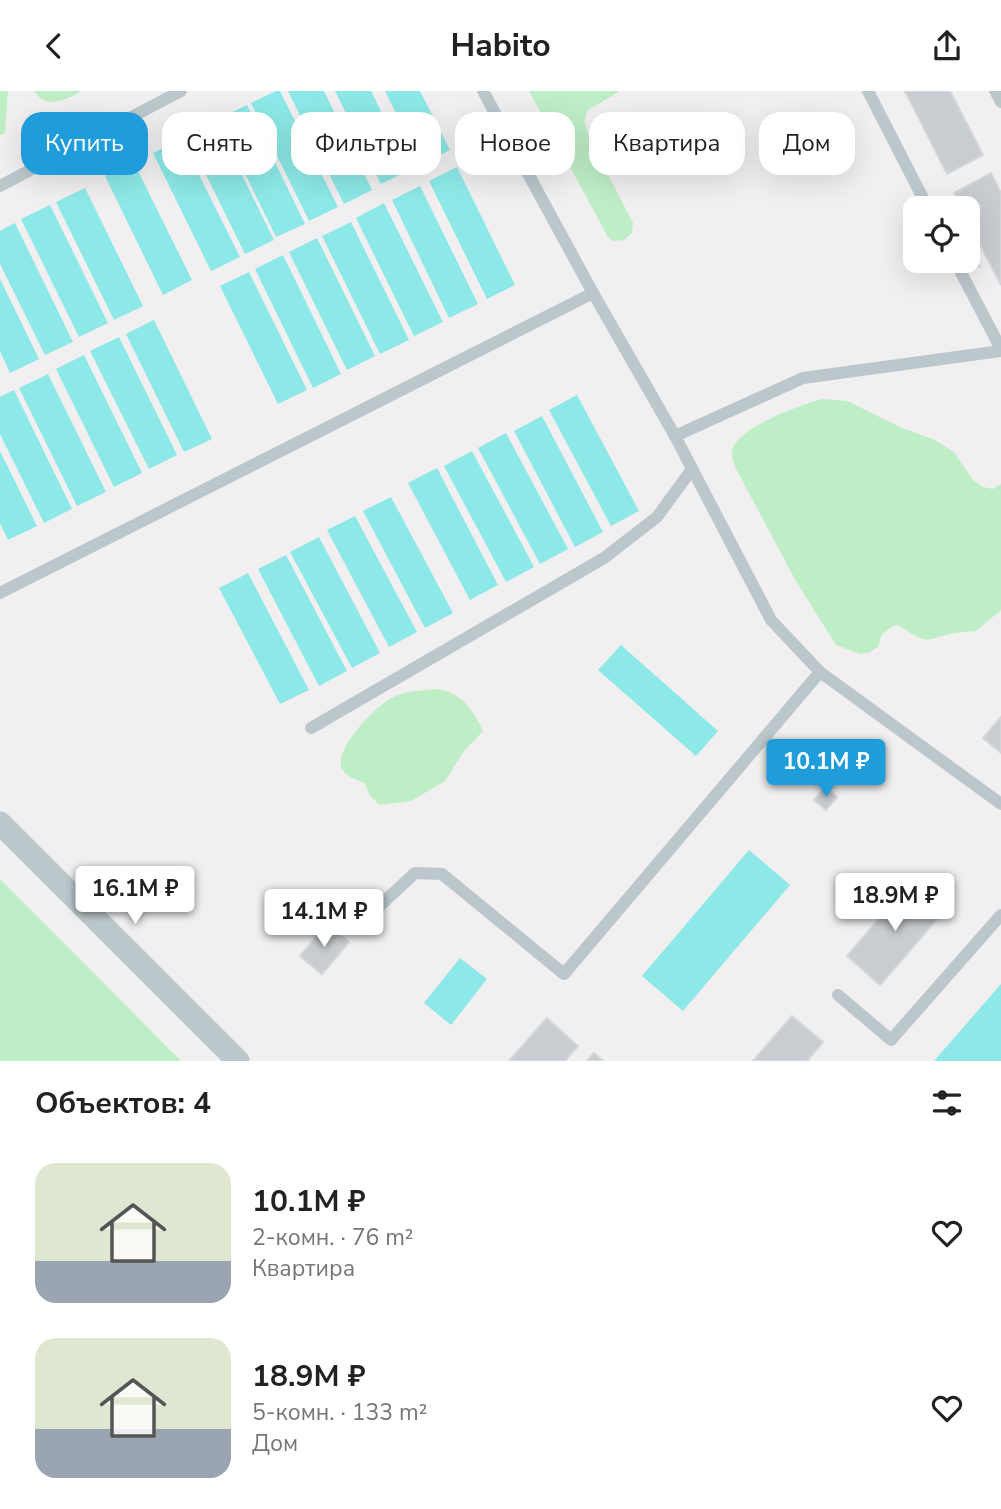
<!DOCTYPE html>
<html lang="ru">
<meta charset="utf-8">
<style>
:root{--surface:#fff;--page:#f6f6f6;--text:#222;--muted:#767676;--accent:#1f9ddb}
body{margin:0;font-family:"Nunito Sans",sans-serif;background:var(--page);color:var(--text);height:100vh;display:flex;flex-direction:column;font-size:26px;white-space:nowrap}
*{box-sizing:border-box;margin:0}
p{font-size:23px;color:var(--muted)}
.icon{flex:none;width:38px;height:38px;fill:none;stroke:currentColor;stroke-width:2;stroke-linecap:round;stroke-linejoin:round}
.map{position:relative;height:970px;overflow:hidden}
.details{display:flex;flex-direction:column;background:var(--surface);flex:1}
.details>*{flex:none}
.top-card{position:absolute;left:21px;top:21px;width:959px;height:63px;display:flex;gap:14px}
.fabs{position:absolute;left:903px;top:105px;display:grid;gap:14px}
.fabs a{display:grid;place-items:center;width:77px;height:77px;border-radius:14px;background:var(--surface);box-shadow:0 7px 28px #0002;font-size:35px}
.price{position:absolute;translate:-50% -60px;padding:0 16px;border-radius:7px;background:#fff;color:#222;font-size:23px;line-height:46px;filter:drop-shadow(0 2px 4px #0008)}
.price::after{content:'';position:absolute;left:50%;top:42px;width:21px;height:16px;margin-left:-10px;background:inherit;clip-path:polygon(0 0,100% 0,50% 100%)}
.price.active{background:var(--accent);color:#fff}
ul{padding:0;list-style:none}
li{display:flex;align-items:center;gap:21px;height:175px;padding:0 35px}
li span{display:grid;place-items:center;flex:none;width:196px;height:140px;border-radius:21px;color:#555}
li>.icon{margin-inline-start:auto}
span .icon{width:84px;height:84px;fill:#fffc;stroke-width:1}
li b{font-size:30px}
h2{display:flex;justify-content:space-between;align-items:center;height:84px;padding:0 35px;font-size:30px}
.chip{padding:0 24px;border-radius:21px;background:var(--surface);box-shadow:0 7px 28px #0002;font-size:24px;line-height:63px}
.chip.active{background:var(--accent);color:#fff}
header{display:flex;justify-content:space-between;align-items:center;height:91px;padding:0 35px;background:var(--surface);font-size:32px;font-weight:700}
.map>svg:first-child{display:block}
.green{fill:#beeec6}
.water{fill:#8de9e7}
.building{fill:#c9cdd1;stroke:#d3d7da;stroke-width:2}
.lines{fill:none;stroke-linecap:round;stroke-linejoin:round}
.service{stroke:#bbc7cb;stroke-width:12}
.minor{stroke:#bbc7cb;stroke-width:23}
</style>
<header><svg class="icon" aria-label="back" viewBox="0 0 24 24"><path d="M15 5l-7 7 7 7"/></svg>Habito<svg class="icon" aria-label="share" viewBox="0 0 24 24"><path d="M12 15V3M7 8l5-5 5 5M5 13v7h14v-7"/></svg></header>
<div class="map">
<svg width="1001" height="970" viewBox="0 0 1001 970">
<rect width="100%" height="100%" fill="#f1efef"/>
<g class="green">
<polygon points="0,0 8,0 5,42 0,44"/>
<path d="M34,0H82C65,9 46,19 34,0Z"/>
<polygon points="529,0 620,0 588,19 584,30 591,51 633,132 632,142 624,149 613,150 608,146"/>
<path d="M822,308L847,310L902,337L935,349L954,361L973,389L983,396L993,398L1001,393V519L976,540L954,542L927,549L917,546L898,534L893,535L882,543L878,556L868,562L860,563L836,554L796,490L735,376C734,371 731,365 732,360C737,336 801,314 822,308Z"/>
<path d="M438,598C461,602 474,619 483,640L464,660L445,690L411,710L380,714L370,705L365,692C357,689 347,686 342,678C332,660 375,616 390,608C404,600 422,599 438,598Z"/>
<polygon points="0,788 181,970 0,970"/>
</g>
<g class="water">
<polygon points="276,0 280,0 338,116 309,130 251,12"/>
<polygon points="288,0 324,0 372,99 344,113"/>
<polygon points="335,0 371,0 410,79 381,93"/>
<polygon points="385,0 420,0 450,59 421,74"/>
<polygon points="247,14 305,133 276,146 218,28"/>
<polygon points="216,31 274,149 245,163 187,45"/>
<polygon points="181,48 240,166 211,180 153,62"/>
<polygon points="134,72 192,189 163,204 105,85"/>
<polygon points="457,76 515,194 487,208 429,90"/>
<polygon points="420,95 478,213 449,227 392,109"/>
<polygon points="85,97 143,215 114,229 56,111"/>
<polygon points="384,112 443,231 414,245 356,127"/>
<polygon points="50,114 108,232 79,246 21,128"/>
<polygon points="351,131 409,249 380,263 322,145"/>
<polygon points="15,132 73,251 45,264 0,173 0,140"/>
<polygon points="317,147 375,265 347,279 289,161"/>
<polygon points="283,164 341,283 313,297 255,178"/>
<polygon points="249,181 307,299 278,313 220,195"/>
<polygon points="0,188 39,268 10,282 0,260"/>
<polygon points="154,229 212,348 184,361 126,243"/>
<polygon points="119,246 177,364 149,378 90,260"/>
<polygon points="84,264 142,382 114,396 56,278"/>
<polygon points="48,283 106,401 77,415 19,297"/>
<polygon points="14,299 72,418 44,432 0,343 0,306"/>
<polygon points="577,304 639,420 611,435 549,319"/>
<polygon points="542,325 603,441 575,456 514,340"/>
<polygon points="506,342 568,458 540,473 478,357"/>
<polygon points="0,360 37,435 8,449 0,432"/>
<polygon points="472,360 534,476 506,491 444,375"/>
<polygon points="437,377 498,494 470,509 408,392"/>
<polygon points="391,406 453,522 425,537 363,420"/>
<polygon points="355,425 417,541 389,556 327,439"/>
<polygon points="319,446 380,562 352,577 290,461"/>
<polygon points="286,464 347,580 319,595 258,478"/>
<polygon points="248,482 309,599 280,613 219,497"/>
<polygon points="621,554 718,640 696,665 598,579"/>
<polygon points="749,759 790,794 683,920 642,885"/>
<polygon points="460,867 487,888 451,934 424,912"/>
<polygon points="1001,893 1001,970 934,970"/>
</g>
<g class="building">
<polygon points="905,0 950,0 983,64 947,83"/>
<polygon points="991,82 1001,102 1001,194 968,130 968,117 961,117 954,102"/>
<polygon points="970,157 980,175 968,181 962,170 968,170 968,158"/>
<polygon points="1001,626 1001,662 983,647"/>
<polygon points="826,696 837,706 826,719 814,709"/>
<polygon points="911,791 944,820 880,894 847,865"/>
<polygon points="327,833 349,851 322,883 300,865"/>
<polygon points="792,925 823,951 807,970 753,970"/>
<polygon points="547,927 578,955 565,970 509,970"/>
<polygon points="594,962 603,970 587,970"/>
</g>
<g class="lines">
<g class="service">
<polyline points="483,0 593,202 675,345 771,529 820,581 1001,713"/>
<polyline points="868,0 928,117"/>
<polyline points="995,0 1001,11"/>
<polyline points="0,95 181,0"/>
<polyline points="955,170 1001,258"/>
<polyline points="675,345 803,287 1001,260"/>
<polyline points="0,502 593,202"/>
<polyline points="311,637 604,467 657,426 692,378"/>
<polyline points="360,833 415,782 442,783 564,883 820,581"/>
<polyline points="838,904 891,949 1001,824"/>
</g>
<polyline class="minor" points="0,732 238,970"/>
</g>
</svg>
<div class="fabs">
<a><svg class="icon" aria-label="locate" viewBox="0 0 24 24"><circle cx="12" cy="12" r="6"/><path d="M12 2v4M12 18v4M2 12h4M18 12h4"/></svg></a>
</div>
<b class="price active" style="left:826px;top:708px">10.1M ₽</b>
<b class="price" style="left:135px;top:835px">16.1M ₽</b>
<b class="price" style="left:895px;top:842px">18.9M ₽</b>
<b class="price" style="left:324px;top:858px">14.1M ₽</b>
<div class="top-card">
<a class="chip active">Купить</a>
<a class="chip">Снять</a>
<a class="chip">Фильтры</a>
<a class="chip">Новое</a>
<a class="chip">Квартира</a>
<a class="chip">Дом</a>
</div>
</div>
<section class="details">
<h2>Объектов: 4<svg class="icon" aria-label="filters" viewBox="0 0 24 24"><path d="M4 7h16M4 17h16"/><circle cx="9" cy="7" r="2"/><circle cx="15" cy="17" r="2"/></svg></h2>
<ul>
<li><span style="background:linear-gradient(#dfe7d0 70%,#9aa5b1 0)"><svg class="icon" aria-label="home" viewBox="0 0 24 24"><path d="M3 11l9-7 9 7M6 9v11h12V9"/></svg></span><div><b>10.1M ₽</b><p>2-комн. · 76 m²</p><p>Квартира</p></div><svg class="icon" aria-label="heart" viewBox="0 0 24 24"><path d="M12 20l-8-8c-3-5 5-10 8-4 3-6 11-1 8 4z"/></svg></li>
<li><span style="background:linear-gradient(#dfe7d0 65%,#9aa5b1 0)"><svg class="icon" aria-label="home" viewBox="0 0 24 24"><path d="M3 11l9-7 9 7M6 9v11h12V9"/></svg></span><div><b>18.9M ₽</b><p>5-комн. · 133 m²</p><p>Дом</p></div><svg class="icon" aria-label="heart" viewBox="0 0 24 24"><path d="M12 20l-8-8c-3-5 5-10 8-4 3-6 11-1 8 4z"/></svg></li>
</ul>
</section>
